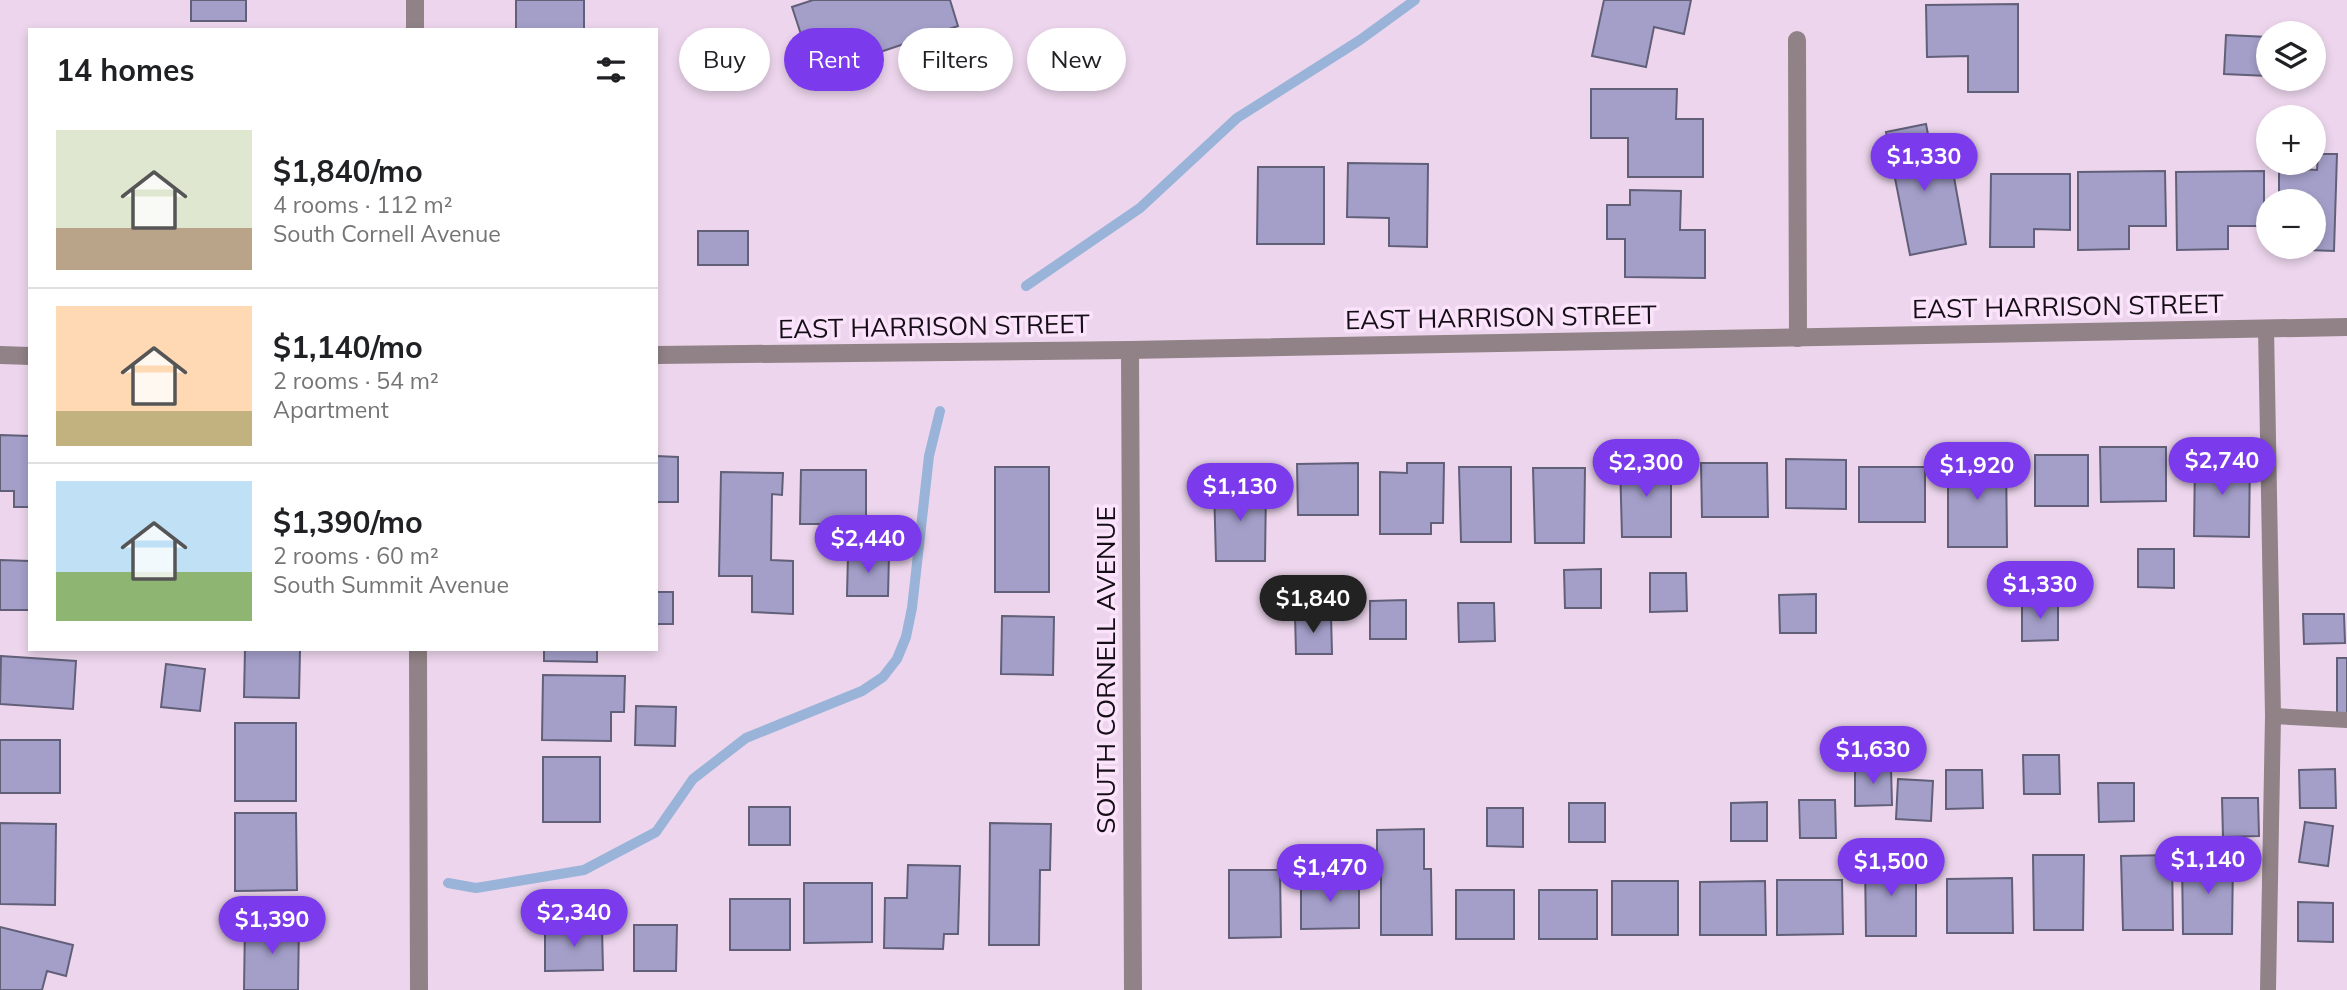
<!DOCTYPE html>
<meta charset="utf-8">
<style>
:root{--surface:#fff;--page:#f6f6f6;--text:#202124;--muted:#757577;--line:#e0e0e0;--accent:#7c3aed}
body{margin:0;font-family:Mulish,sans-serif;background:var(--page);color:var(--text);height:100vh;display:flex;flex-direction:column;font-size:26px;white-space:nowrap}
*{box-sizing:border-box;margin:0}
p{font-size:23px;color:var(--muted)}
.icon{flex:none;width:38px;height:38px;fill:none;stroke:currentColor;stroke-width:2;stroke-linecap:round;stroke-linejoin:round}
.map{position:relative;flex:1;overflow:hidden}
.details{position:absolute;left:28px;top:28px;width:630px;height:623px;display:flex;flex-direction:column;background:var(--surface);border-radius:0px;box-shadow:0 4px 10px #0003}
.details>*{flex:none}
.hud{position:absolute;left:679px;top:28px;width:665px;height:63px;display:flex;gap:14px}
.controls{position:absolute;left:2256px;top:21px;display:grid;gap:14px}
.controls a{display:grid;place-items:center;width:70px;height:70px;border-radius:50%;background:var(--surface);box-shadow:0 4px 10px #0003;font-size:35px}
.price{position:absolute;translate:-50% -60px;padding:0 16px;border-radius:24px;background:var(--accent);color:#fff;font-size:23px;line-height:46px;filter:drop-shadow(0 2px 4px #0008)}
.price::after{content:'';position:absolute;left:50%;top:42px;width:21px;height:16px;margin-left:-10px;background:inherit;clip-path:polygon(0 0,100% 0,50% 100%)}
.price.on{background:#222;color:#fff}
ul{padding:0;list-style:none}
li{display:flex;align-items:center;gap:21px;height:175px;padding:0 28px}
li+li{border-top:2px solid var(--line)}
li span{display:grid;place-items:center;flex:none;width:196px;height:140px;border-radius:0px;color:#555}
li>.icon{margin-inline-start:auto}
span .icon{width:84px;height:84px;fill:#fffc;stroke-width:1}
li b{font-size:30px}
h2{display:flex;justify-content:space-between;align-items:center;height:84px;padding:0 28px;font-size:30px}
.chip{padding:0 24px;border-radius:32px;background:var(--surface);box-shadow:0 4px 10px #0003;font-size:24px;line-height:63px}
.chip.on{background:var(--accent);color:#fff}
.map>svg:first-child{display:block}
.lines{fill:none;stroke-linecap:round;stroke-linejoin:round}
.stream{stroke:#99b4d8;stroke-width:10}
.building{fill:#a49fc9;stroke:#625f79;stroke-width:2}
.service{stroke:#908286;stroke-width:16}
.minor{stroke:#908286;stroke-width:18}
.labels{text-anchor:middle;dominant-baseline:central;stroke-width:7;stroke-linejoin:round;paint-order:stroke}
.street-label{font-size:26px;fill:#160e16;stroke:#fae3fb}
</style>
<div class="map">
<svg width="2347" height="990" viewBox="0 0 2347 990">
<rect width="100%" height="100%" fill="#edd6ed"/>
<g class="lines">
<g class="stream">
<polyline points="1026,286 1140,208 1237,118 1360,40 1415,0"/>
<polyline points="448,883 476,888 584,870 656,832 693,779 746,738 862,691 883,677 897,659 906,637 912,608 929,456 940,411"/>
</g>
</g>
<g class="building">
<rect x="191" y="0" width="55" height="21"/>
<rect x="516" y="0" width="68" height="29"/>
<polygon points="813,0 950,0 958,26 814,74 792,7"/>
<polygon points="1604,0 1691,0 1684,34 1654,27 1646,67 1592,56"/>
<polygon points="2018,4 2018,92 1968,92 1968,56 1927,57 1926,5"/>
<polygon points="2226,35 2268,37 2268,76 2224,74"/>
<polygon points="1591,89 1677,89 1676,119 1703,119 1703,177 1628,177 1628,138 1591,138"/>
<polygon points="1926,124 1936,176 1953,172 1966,244 1910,255 1886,132"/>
<polygon points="2318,154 2337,154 2334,251 2277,249 2277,247 2314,247 2314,201 2279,201 2279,168 2317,170"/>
<polygon points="1348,163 1428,164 1427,247 1389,246 1389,218 1347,217"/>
<polygon points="1258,167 1324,167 1324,244 1257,244"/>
<polygon points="2165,171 2166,226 2129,226 2129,249 2078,250 2078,172"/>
<polygon points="2264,171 2264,226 2228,226 2228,249 2177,250 2176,172"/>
<polygon points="1991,174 2070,174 2070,230 2034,229 2034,247 1990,247"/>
<polygon points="1630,190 1681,191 1680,230 1705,230 1705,278 1625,277 1625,239 1607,239 1607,205 1630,205"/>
<rect x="698" y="231" width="50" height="34"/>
<polygon points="0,435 30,436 30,507 14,507 14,491 0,491"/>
<polygon points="2100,447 2166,447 2166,501 2101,502"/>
<rect x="2035" y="455" width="53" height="51"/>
<polygon points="656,456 678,457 678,502 656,502"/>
<polygon points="1948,456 2006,456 2007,547 1948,547"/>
<polygon points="2195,457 2250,457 2249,537 2194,536"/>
<polygon points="1786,459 1846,460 1846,509 1786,508"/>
<polygon points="1620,462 1671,462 1671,537 1622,537"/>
<polygon points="1358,463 1358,515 1298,515 1297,464"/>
<polygon points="1407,463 1444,463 1443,523 1431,523 1431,534 1380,534 1380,472 1407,473"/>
<polygon points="1701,463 1767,463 1768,517 1702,517"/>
<rect x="995" y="467" width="54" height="125"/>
<polygon points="1459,467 1511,467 1511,542 1461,542"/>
<rect x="1859" y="467" width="66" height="55"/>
<polygon points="1533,468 1585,468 1584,543 1535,543"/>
<polygon points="801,470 866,470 866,524 800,524"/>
<polygon points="721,472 783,473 782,495 772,494 771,560 793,561 793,614 752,612 752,576 719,576"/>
<polygon points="1214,486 1266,486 1265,561 1216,561"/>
<polygon points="2138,549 2174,549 2174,588 2138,587"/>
<polygon points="848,554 889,554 888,596 847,596"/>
<polygon points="0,560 30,561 30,610 0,610"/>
<polygon points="1601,569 1601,608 1565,608 1564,570"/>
<polygon points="1650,573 1686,573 1687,611 1650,612"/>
<rect x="656" y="592" width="17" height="32"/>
<polygon points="1816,594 1816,633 1780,633 1779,595"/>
<polygon points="1406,600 1406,639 1370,639 1370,601"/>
<polygon points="2022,602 2058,602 2058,640 2022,641"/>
<polygon points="1458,603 1494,603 1495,641 1459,642"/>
<polygon points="2303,614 2344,614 2345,643 2304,644"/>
<polygon points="1295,615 1331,615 1332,654 1296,654"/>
<polygon points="1002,616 1054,617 1053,675 1001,674"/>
<polygon points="245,649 300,649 299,698 244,697"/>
<polygon points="544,649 597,649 597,662 544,661"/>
<polygon points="1,656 76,661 73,709 0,704"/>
<polygon points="2337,658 2347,658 2347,716 2337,715"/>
<polygon points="166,664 205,669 200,711 161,707"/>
<polygon points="543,675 625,676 624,712 611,712 611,741 542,740"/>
<polygon points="636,706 676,707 675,746 635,745"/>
<rect x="235" y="723" width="61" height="78"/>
<rect x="0" y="740" width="60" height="53"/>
<polygon points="2023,755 2059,755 2060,794 2024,794"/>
<rect x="543" y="757" width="57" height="65"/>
<polygon points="1855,767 1891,767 1892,805 1855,806"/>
<polygon points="2335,769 2336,808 2300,808 2299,770"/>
<polygon points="1946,770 1982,770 1983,808 1946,809"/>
<polygon points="1898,779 1933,781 1931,821 1896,819"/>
<polygon points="2098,783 2134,783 2134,821 2099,822"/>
<polygon points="2222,798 2258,798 2259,836 2223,837"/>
<polygon points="1799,800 1835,800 1836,838 1800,838"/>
<polygon points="1767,802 1767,841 1731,841 1731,803"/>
<rect x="1569" y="803" width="36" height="39"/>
<rect x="749" y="807" width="41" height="38"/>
<polygon points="1487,808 1523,808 1523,847 1487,846"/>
<polygon points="235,813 296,813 297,890 235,891"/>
<polygon points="2305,822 2333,826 2328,866 2299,862"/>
<polygon points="0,823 56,824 55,905 0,904"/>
<polygon points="990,823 1051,824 1050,870 1040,870 1039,945 989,945"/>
<polygon points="1424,829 1424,869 1431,869 1432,935 1381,935 1381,869 1377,869 1377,830"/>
<polygon points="2033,855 2084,855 2083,930 2034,930"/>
<polygon points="2172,855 2173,930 2123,930 2121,856"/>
<polygon points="2233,858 2232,934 2183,934 2182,859"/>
<polygon points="1865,861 1916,861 1916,936 1866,936"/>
<polygon points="908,865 960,866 958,934 944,934 943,949 884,948 885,898 907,898"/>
<polygon points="1229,870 1280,870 1281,937 1229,938"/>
<polygon points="2012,878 2013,933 1947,933 1947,879"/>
<polygon points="1301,879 1359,879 1359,928 1301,929"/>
<polygon points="1777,880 1842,880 1843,934 1777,935"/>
<rect x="1612" y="881" width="66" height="54"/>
<polygon points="1765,881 1766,935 1700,935 1700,882"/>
<polygon points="804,883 872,883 872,942 804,943"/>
<rect x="1456" y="890" width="58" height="49"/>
<rect x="1539" y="890" width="58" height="49"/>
<rect x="730" y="899" width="60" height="51"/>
<polygon points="2298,902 2333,903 2333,942 2298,941"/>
<polygon points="245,922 299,922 298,990 244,990"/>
<polygon points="634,925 677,925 676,971 634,971"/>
<polygon points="0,927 73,945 66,976 47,971 42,990 0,990"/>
<polygon points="545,927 602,927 603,970 545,971"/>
</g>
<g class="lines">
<g class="service">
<polyline points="2266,328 2273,716"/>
<polyline points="2268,990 2273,716 2347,720"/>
</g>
<g class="minor">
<polyline points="415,0 415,30"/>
<polyline points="1797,40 1798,338"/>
<polyline points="1130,350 1133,990"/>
<polyline points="0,355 30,356"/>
<polyline points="656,355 1130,350 2347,327"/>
<polyline points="418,649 419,990"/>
</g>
</g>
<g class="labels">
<g class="street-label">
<text transform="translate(2068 306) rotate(-1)">EAST HARRISON STREET</text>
<text transform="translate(1501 317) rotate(-1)">EAST HARRISON STREET</text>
<text transform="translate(934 326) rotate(-1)">EAST HARRISON STREET</text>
<text transform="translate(1105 670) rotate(-90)">SOUTH CORNELL AVENUE</text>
</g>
</g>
</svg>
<div class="controls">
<a><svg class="icon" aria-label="layers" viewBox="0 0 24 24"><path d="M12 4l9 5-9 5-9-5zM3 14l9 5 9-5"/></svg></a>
<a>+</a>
<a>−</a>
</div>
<b class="price" style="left:1924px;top:193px">$1,330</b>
<b class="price" style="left:2222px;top:497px">$2,740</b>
<b class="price" style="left:1646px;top:499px">$2,300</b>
<b class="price" style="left:1977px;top:502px">$1,920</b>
<b class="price" style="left:1240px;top:523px">$1,130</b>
<b class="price" style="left:868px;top:575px">$2,440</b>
<b class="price" style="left:2040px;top:621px">$1,330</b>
<b class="price on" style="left:1313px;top:635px">$1,840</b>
<b class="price" style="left:1873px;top:786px">$1,630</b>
<b class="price" style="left:2208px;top:896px">$1,140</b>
<b class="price" style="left:1891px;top:898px">$1,500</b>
<b class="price" style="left:1330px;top:904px">$1,470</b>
<b class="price" style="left:574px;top:949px">$2,340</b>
<b class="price" style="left:272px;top:956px">$1,390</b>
<div class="hud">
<a class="chip">Buy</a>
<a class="chip on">Rent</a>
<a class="chip">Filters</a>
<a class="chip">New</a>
</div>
<section class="details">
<h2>14 homes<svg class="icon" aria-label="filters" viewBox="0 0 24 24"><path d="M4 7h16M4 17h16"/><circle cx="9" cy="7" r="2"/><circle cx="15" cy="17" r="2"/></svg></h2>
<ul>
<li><span style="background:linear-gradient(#dfe7d0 70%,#b9a48a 0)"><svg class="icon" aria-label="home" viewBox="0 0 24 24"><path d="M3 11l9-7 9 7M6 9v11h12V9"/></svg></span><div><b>$1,840/mo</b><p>4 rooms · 112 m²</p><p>South Cornell Avenue</p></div></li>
<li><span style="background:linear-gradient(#ffd9b3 75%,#c2b280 0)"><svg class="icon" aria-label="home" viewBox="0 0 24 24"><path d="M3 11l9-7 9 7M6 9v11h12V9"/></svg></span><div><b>$1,140/mo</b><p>2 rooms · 54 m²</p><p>Apartment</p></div></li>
<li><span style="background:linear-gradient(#bfe0f5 65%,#8fb573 0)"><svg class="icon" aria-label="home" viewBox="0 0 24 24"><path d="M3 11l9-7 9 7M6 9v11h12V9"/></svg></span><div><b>$1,390/mo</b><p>2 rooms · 60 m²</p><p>South Summit Avenue</p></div></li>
</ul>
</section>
</div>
